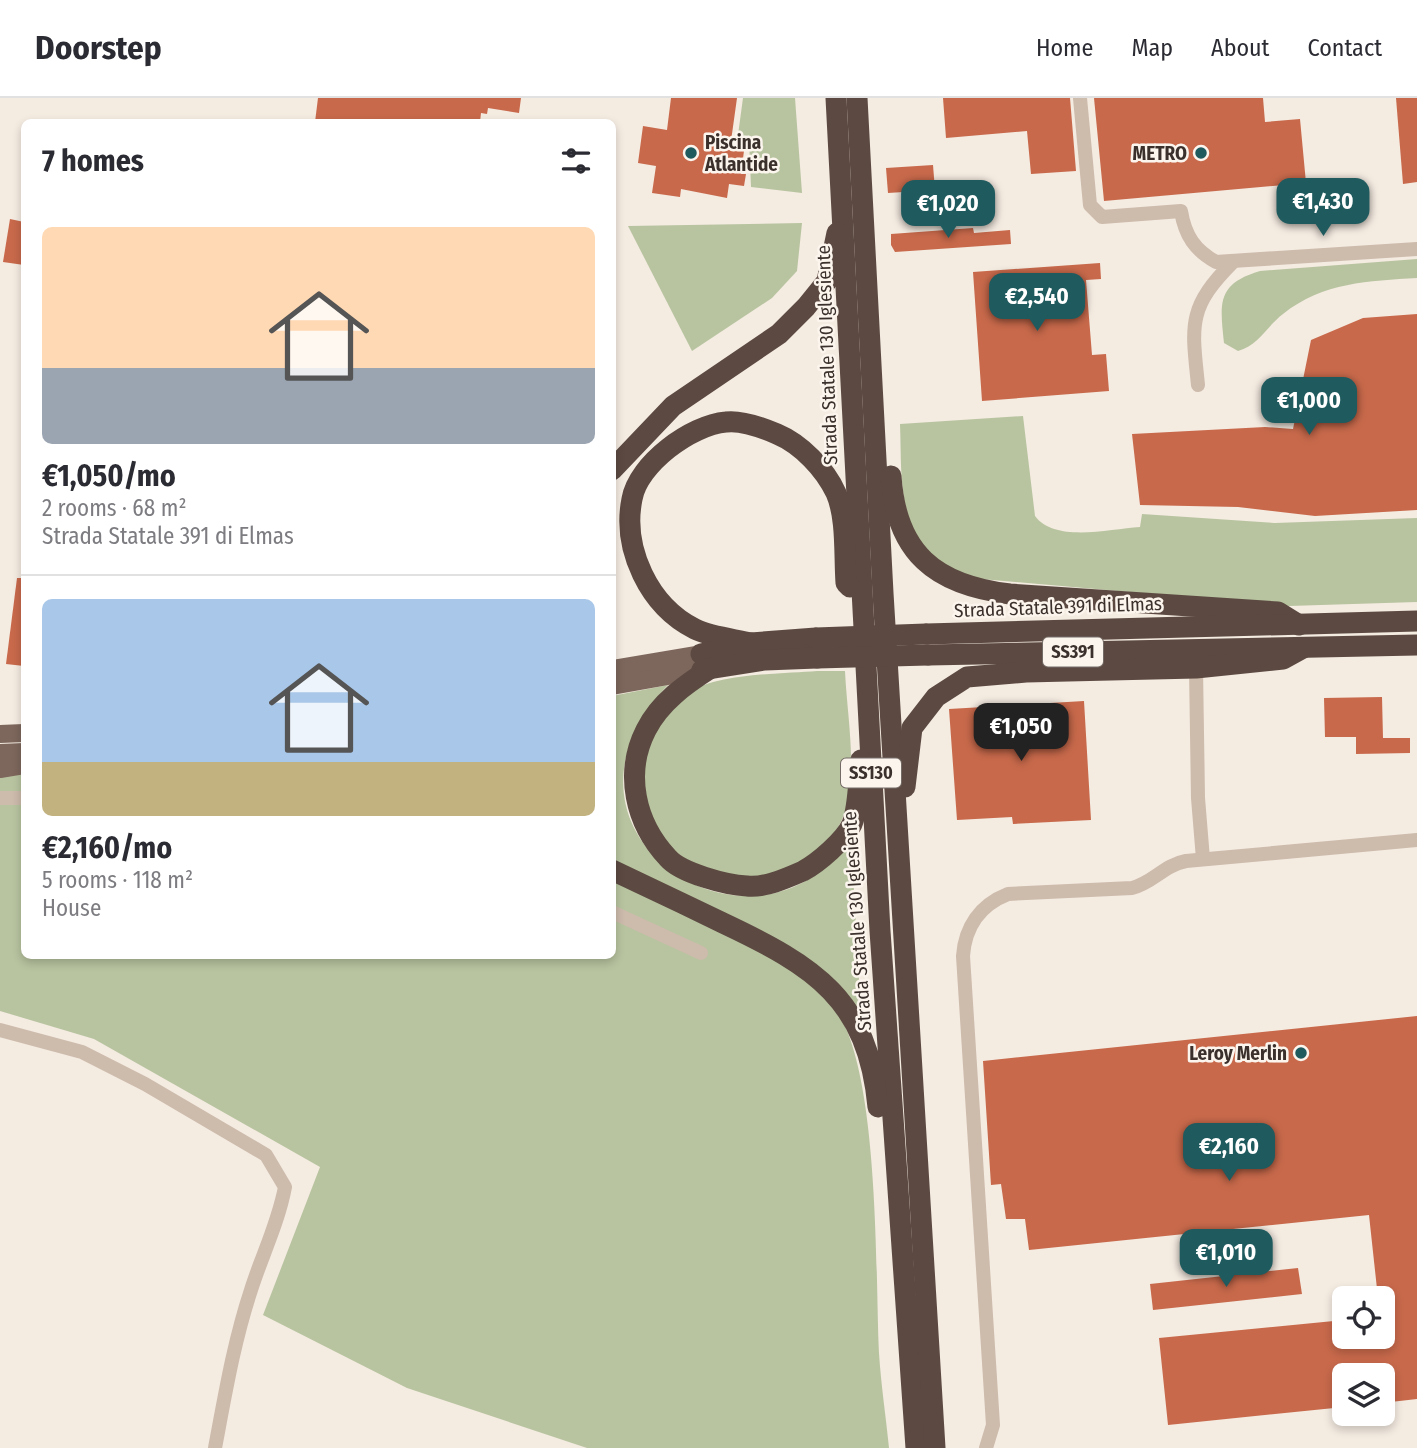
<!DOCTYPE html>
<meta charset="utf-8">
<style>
:root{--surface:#fff;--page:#f2f2f3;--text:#2b2b33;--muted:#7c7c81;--line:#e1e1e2;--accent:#1f5a5e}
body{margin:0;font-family:"Fira Sans Condensed",sans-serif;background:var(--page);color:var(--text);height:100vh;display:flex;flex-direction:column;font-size:26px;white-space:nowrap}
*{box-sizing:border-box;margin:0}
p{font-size:23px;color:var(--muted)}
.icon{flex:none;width:38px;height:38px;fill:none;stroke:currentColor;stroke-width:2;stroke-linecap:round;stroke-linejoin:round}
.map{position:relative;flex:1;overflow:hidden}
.panel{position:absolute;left:21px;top:21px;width:595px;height:840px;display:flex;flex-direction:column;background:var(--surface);border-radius:10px;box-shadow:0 4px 10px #0003}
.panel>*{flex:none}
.controls{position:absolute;left:1332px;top:1188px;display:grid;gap:14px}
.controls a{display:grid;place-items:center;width:63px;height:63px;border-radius:10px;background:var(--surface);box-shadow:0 4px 10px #0003;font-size:35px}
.price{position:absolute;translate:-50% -60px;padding:0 16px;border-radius:14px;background:var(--accent);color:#fff;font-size:23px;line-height:46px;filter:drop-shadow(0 2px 4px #0008)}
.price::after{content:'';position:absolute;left:50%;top:42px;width:21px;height:16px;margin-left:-10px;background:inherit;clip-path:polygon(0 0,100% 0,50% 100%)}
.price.selected{background:#222;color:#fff}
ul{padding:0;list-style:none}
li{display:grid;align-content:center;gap:14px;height:371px;padding:0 21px}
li+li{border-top:2px solid var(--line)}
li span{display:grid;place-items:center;height:217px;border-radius:10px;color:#555}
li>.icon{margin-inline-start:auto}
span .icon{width:126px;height:126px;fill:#fffc;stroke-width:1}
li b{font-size:30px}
h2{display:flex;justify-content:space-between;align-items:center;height:84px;padding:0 21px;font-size:30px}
header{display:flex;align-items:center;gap:42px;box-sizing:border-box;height:98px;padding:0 35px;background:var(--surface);border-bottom:2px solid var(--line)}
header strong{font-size:33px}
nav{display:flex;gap:38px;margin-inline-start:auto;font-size:24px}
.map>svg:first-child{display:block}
.green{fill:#b8c4a0}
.building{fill:#c8694b}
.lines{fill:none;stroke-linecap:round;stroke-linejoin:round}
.minor{stroke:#cdbbac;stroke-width:14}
.major{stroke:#7d675c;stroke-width:18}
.highway{stroke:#5c4a42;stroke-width:21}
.highway-bridge{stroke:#5c4a42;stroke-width:21}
.poi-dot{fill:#1f5a5e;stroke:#fbf5ee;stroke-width:2.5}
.labels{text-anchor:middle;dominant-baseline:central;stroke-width:5;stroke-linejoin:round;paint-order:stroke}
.shield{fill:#fbf5ee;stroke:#756b66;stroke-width:2}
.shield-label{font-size:18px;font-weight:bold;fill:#3b302b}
.poi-label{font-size:19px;font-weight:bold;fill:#3b302b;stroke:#fbf5ee;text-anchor:end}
.street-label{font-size:19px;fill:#3b302b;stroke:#fbf5ee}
</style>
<header>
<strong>Doorstep</strong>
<nav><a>Home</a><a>Map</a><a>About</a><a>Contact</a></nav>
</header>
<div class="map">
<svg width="1417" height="1350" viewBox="0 0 1417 1350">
<rect width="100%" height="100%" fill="#f4ebe1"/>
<g class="green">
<polygon points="743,0 795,0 802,95 751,89 749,42 738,37"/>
<polygon points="802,125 797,173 772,200 692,253 628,128"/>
<path d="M1417,161V180C1369,183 1323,184 1283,216C1267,228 1259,247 1238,253L1224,245C1220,206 1216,186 1260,173Z"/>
<path d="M1023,318L1035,418C1055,445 1109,431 1140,429L1142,416L1275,425L1417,420V504L1289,508L970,480C959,474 946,468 936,461C896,428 902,372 900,326Z"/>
<path d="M817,573H845C847,617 857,667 846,710C839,736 822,752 800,765C780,777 757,780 734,779C705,779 656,746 647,717C645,710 646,699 645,691C642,650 649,624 683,598C712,575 781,576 817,573Z"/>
<path d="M668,587C527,735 755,883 851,740L861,917L838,885L794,851L613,762L612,598Z"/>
<path d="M24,675V858H612L613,782C681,815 776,849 829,903C881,956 875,1177 879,1255C881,1287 886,1319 889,1350H587L407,1290L263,1217L320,1069L94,941L0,913V679Z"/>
</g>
<g class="building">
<polygon points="318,0 521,0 519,15 488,10 487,16 481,15 480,24 315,24"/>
<polygon points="671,0 737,0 731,43 745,45 741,76 746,76 744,88 729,86 727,100 681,91 680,99 652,95 656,68 638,65 643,28 667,32"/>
<polygon points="943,0 1070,0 1076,73 1031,76 1027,33 946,40"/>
<polygon points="1094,0 1263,0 1265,24 1300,21 1306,85 1104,103"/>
<polygon points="1396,0 1417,0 1417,84 1403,86"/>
<polygon points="933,67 935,92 888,95 886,70"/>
<polygon points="10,121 24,124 24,167 3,164"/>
<polygon points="973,130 974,135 1010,132 1011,146 895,154 891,147 891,136"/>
<polygon points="1100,165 1101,181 1086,182 1092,257 1106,256 1109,293 982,303 973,174"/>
<polygon points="1417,216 1417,412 1315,418 1238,409 1140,407 1132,336 1265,329 1293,331 1311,242 1363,220"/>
<polygon points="17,480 24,480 24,568 6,566"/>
<polygon points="1382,599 1383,640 1410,640 1410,655 1356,656 1356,639 1325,639 1324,600"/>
<polygon points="1084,603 1091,722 1013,726 1012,719 957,722 949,611"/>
<polygon points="1417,918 1417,1301 1382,1305 1382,1278 1344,1278 1344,1309 1168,1327 1159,1240 1344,1222 1344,1239 1382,1239 1382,1200 1378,1200 1369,1117 1029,1152 1025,1121 1006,1121 1001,1086 991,1087 983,963"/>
<polygon points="1298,1170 1302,1196 1153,1212 1150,1186"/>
</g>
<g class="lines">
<g class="minor">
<path d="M1080,0L1090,107L1102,119L1181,113C1185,138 1195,152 1216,164L1417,151"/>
<path d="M1198,287C1192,228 1187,210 1232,165"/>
<polyline points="1196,570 1198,700 1203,761"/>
<polyline points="0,700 24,700"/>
<polyline points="612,814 701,855"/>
<path d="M0,932L82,954L145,986L266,1057L285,1089C278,1126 262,1157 251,1192C234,1243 225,1297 215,1350"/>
<path d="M986,1350L993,1327L963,858C965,829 980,807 1008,796L1132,790C1153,785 1164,767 1186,763L1417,742"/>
</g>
<g class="major">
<polyline points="612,571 701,556"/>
<polyline points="612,588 702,572"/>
<polyline points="0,636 24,635"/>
<polyline points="0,655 24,654"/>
<polyline points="0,671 24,667"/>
</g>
<g class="highway">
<polyline points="836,0 880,833 916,1350"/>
<polyline points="857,0 883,495 935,1350"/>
<polyline points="612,372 673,308 779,236 806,209 827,183 837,135"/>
<path d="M891,378C896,455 935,487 1010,496L1278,514L1299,527"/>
<polyline points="926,536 1417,523"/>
<path d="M751,545C734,541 711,539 695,531C649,508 622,451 632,401C638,366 691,327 726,324C741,322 763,330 777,336C801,346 825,371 836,395C847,420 844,457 846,485L850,489"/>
<polyline points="701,556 751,545 816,540"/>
<polyline points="928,557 1417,547"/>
<path d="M711,570C686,586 660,604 646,632C624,675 635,725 668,760C681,775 726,787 747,788C765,790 787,780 803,773C818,765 845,742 852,726C859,708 858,682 861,662"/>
<polyline points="702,572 765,562 817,560"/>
<polyline points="905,689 912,630 936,599 967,579 1026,574 1196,570 1283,561 1303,550"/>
<path d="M612,772C650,790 686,807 723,825C814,868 868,901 878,1009"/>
</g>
<g class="highway-bridge">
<polyline points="816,540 926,536"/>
<polyline points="817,560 928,557"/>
</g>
</g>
<g class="poi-dot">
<circle cx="691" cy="55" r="7"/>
<circle cx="1201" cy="55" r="7"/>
<circle cx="1301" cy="955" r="7"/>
</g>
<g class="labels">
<g class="shield">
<rect x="1043" y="539.5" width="60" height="29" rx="5"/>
<rect x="841" y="660.5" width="60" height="29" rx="5"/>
</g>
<g class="shield-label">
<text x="1073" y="554">SS391</text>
<text x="871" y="675">SS130</text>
</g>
<g class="poi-label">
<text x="705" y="44" text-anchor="start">Piscina<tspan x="705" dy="22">Atlantide</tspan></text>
<text x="1187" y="55">METRO</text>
<text x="1287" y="955">Leroy Merlin</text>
</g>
<g class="street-label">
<text transform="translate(827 257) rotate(-92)">Strada Statale 130 Iglesiente</text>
<text transform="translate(1058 509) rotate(-2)">Strada Statale 391 di Elmas</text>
<text transform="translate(857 823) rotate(-94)">Strada Statale 130 Iglesiente</text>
</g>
</g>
</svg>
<div class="controls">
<a><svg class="icon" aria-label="locate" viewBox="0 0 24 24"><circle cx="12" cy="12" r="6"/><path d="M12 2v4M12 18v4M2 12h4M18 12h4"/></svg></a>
<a><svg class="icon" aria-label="layers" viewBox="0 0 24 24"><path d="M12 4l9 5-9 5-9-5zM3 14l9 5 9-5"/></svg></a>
</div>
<b class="price" style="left:1323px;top:140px">€1,430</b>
<b class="price" style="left:948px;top:142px">€1,020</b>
<b class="price" style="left:1037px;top:235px">€2,540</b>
<b class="price" style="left:1309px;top:339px">€1,000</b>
<b class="price selected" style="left:1021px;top:665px">€1,050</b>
<b class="price" style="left:1229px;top:1085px">€2,160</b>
<b class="price" style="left:1226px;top:1191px">€1,010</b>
<section class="panel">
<h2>7 homes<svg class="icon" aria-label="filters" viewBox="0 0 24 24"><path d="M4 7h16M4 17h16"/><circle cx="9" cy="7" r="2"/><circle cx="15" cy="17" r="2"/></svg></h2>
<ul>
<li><span style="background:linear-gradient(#ffd9b3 65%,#9aa5b1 0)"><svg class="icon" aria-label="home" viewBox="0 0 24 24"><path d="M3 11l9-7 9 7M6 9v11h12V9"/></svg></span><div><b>€1,050/mo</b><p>2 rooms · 68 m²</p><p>Strada Statale 391 di Elmas</p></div></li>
<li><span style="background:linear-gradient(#a9c7e8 75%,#c2b280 0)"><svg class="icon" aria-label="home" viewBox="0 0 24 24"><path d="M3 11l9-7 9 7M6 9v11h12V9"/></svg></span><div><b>€2,160/mo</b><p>5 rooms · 118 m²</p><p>House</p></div></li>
</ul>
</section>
</div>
